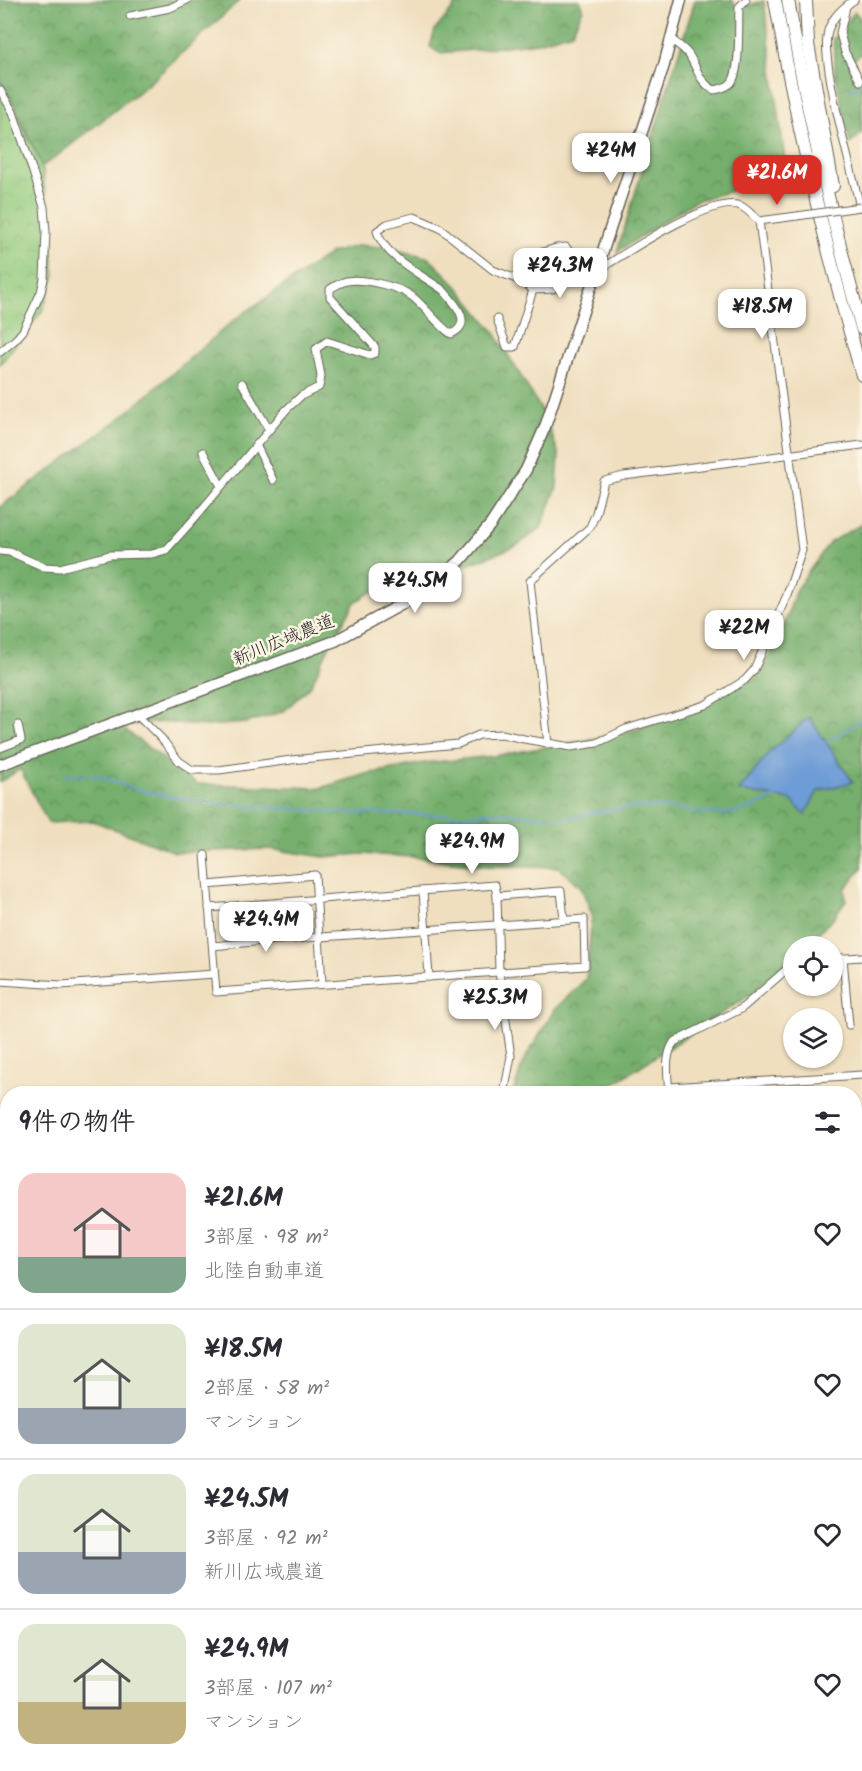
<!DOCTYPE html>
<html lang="ja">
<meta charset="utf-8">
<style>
:root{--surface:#fff;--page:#f2f2f3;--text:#2b2b33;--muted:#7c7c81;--line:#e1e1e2;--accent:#d93025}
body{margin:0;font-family:Kalam,"Klee One",sans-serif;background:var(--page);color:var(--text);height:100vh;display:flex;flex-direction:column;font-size:22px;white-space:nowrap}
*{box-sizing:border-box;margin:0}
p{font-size:20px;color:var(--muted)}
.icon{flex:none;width:33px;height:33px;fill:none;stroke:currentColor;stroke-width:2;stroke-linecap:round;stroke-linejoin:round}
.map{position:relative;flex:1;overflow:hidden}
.drawer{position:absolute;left:0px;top:1086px;width:862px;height:686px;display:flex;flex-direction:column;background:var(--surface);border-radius:24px 24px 0 0;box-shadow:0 2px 4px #0004}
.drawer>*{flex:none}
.controls{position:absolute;left:783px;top:936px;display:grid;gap:12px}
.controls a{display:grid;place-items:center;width:60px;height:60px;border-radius:50%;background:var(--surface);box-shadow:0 2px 4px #0004;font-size:30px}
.price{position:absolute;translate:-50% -51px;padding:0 14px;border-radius:12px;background:#fff;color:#222;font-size:20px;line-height:39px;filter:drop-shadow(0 2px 3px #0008)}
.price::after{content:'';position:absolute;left:50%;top:36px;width:18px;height:14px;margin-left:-9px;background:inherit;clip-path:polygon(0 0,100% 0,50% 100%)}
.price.selected{background:var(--accent);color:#fff}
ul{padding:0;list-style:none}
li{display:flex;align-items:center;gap:18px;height:150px;padding:0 18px}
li+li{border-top:2px solid var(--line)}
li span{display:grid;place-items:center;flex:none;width:168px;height:120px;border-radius:18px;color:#555}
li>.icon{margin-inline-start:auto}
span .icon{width:72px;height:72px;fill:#fffc;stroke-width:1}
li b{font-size:26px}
h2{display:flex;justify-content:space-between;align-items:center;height:72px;padding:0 18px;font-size:26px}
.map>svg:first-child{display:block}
.forest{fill:url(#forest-crowns);stroke:#496644;stroke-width:1.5}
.park{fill:url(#park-crowns);stroke:#58744d;stroke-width:1.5}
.water{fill:#6d9cd6;stroke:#445c79;stroke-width:1.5}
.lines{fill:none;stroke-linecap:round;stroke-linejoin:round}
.stream{stroke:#6d9cd6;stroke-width:2}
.street-casing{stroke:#666055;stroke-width:9}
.secondary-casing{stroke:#666055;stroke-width:13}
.highway-casing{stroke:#666055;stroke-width:14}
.street{stroke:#fff;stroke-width:7}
.secondary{stroke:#fff;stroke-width:10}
.highway{stroke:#fff;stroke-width:12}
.street-bridge-casing{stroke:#666055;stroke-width:9;stroke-linecap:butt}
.street-bridge{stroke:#fff;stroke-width:7}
.labels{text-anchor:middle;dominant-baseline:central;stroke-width:5;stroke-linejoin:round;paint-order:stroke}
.street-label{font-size:18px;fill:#1c1c1c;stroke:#fcf5e5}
</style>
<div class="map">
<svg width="862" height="1771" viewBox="0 0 862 1771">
<defs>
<pattern id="forest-crowns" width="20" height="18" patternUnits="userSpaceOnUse" patternTransform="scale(1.5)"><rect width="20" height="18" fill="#76af6d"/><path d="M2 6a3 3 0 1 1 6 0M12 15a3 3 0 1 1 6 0" fill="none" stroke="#608e59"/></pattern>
<pattern id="park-crowns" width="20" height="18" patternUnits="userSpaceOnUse" patternTransform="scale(1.5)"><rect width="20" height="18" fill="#93cb7e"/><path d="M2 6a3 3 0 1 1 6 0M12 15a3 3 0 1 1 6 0" fill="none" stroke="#7eae6c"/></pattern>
</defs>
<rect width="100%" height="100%" fill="#fcf5e5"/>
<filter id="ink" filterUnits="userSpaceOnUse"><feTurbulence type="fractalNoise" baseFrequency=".0167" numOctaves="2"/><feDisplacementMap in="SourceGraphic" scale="12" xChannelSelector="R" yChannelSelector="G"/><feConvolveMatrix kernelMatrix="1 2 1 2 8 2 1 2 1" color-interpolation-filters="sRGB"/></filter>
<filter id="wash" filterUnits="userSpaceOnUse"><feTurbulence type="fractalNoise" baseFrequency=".008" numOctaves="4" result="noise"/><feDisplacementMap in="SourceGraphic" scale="24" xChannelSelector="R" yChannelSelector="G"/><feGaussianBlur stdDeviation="1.35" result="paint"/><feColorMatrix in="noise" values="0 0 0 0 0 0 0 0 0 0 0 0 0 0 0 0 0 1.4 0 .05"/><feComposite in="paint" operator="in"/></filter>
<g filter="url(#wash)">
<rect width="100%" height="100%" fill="#efdfbf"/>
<g class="forest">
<polygon points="0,0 240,0 147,85 52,160 42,166 14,104 0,80"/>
<polygon points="456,0 580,0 583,9 572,32 538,42 474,50 439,53 430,47 435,30 455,6"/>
<polygon points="695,0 732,0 737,8 764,1 787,176 695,201 617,252"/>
<polygon points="855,12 862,20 862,53 849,64 858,78 862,74 862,133 850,144 835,73 833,39"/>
<polygon points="360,245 394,248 429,258 457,286 493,330 545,416 559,455 557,487 541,528 516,546 467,565 419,572 381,586 355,602 330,645 311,685 284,711 247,723 206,726 163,722 120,726 197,784 320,788 366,774 424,763 494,756 597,738 638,729 677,714 757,677 782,632 796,589 830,542 862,524 862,868 845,889 846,900 831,921 804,946 794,946 793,956 755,992 613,1084 585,1093 513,1093 523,1062 555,1009 586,979 592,915 581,887 558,867 487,866 413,857 362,854 324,857 270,849 175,852 93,821 48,823 20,769 0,782 0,507 123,416 234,320 331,253"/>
</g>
<polygon class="park" points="0,81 42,166 55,275 42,311 0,364"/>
<polygon class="water" points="809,717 853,782 818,791 805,815 791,800 739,791 770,752"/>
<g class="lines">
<g class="stream">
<polyline points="849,91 862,83"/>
<polyline points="826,743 862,719"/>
<polyline points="64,775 98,776 138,790 173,797 232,805 352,813 461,815 489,812 566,818 614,809 635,807 674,808 702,813 727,814 749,809 778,796"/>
</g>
</g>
</g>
<g filter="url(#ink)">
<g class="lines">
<defs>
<g id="street">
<path d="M854,0C842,8 829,20 827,36C825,49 828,64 830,77C837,121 850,163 860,207H862"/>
<polyline points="846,7 840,33 845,52 860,81"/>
<polyline points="130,16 170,8 187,0"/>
<path d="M671,39C677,44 685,49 689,55C698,69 698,81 714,90C720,89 727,87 731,83C741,72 738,23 739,7L746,0"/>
<polyline points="0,90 13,112 33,172 44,207 46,232 44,279 41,292 23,331 16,339 0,352"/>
<polyline points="759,221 797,216"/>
<polyline points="497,319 507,347 515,347 533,290"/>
<polyline points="242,383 269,430"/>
<polyline points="256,445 273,480"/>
<polyline points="203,452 221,486"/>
<path d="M0,551L10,552L44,567L60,568L110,555L152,554L166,550L193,520L286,410L301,396L319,387L321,376L316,349L327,341L370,355L375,353V347L330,297V289C335,286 341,282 347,281C363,278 402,287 414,298C427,309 437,324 451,334C475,324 454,302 443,290C422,275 384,257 377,231L387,224L414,217L440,228L493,270L519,280L533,290L553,289L555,284C549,271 532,273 530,256L556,248L566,247L592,286"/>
<path d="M138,715L161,738L179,761L192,770H219L291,760L458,744L479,735L502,734L524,739L571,747L597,743L626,729L705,705L745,680L754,670L787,595L802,550L759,221C754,217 747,209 741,206C713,194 623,255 597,271"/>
<polyline points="548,744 530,581 590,527 596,513 604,481 624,476 862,445"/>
<polyline points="0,748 21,740 18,725"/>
<polyline points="205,855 216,992 585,966 584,919 263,941 213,946"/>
<polyline points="208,885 315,875 322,983"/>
<polyline points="423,891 429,977"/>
<polyline points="497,896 561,891 564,919"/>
<polyline points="209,908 495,885 497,896 499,972 511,1056 504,1094"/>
<polyline points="843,958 849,1025"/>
<polyline points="832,959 862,957"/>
<polyline points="0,981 61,985 214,974"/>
<polyline points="669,1087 862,1075"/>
<path d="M669,1094C668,1076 664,1057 674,1042L741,1009L794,963"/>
<polyline points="855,1192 862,1191"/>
<polyline points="855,1202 862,1202"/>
<polyline points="0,1207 8,1208"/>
<polyline points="855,1255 862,1254"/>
<polyline points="855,1298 858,1309 859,1356"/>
<polyline points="6,1508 8,1460"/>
<polyline points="855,1537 862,1537"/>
<polyline points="0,1541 8,1542"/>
<polyline points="0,1666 8,1666"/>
<polyline points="454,1771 455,1764"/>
<polyline points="741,1771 741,1764"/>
</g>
<g id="secondary">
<polyline points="0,765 335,641 415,597 434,583 460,561 491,524 526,470 545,427 664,65 681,0"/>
<polyline points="855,1356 862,1356"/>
<polyline points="0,1370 8,1372"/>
</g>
<g id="highway">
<path d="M775,0C797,127 826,251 862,375"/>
<path d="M788,0C807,111 832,220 862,329"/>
<polyline points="806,0 808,44 833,186"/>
</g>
</defs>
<use href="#street" class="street-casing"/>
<use href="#secondary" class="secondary-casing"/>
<use href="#highway" class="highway-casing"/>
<use href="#street" class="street"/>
<use href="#secondary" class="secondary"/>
<use href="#highway" class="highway"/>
<defs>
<polyline id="street-bridge" points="797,216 860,207"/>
</defs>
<use href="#street-bridge" class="street-bridge-casing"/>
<use href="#street-bridge" class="street-bridge"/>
</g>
</g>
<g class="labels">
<g class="street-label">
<text transform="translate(284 641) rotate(-22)">新川広域農道</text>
</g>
</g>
</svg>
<div class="controls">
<a><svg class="icon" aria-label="locate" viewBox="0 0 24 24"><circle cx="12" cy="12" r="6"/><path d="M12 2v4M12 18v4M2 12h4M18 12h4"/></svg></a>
<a><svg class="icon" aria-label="layers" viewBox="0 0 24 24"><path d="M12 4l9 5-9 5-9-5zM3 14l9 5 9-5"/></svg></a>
</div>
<b class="price" style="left:611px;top:184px">¥24M</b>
<b class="price selected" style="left:777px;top:206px">¥21.6M</b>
<b class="price" style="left:560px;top:299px">¥24.3M</b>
<b class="price" style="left:762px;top:340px">¥18.5M</b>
<b class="price" style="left:415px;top:614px">¥24.5M</b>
<b class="price" style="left:744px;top:661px">¥22M</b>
<b class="price" style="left:472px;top:875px">¥24.9M</b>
<b class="price" style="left:266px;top:953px">¥24.4M</b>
<b class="price" style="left:495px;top:1031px">¥25.3M</b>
<section class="drawer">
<h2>9件の物件<svg class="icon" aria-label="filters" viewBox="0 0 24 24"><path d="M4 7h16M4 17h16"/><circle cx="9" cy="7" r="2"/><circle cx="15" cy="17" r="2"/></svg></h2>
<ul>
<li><span style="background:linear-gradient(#f6c9c9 70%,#7fa58c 0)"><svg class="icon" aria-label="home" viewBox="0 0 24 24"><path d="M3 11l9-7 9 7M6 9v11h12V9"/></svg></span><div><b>¥21.6M</b><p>3部屋 · 98 m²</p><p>北陸自動車道</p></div><svg class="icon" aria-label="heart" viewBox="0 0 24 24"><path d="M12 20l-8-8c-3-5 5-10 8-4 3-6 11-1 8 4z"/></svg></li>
<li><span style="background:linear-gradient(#dfe7d0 70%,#9aa5b1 0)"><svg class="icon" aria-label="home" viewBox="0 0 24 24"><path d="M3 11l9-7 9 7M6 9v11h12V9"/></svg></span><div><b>¥18.5M</b><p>2部屋 · 58 m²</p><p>マンション</p></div><svg class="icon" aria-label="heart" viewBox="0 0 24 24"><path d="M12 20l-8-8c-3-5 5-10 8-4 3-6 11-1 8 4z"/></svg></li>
<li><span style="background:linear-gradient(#dfe7d0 65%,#9aa5b1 0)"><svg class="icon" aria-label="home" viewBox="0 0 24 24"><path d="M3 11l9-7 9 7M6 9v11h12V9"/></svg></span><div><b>¥24.5M</b><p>3部屋 · 92 m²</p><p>新川広域農道</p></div><svg class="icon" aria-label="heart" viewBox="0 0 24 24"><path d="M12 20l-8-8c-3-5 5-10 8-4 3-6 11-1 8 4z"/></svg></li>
<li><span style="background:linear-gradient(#dfe7d0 65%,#c2b280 0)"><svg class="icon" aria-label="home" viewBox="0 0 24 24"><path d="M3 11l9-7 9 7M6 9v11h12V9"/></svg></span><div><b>¥24.9M</b><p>3部屋 · 107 m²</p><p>マンション</p></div><svg class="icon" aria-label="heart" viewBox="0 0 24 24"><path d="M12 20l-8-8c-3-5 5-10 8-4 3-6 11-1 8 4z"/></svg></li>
</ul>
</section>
</div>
